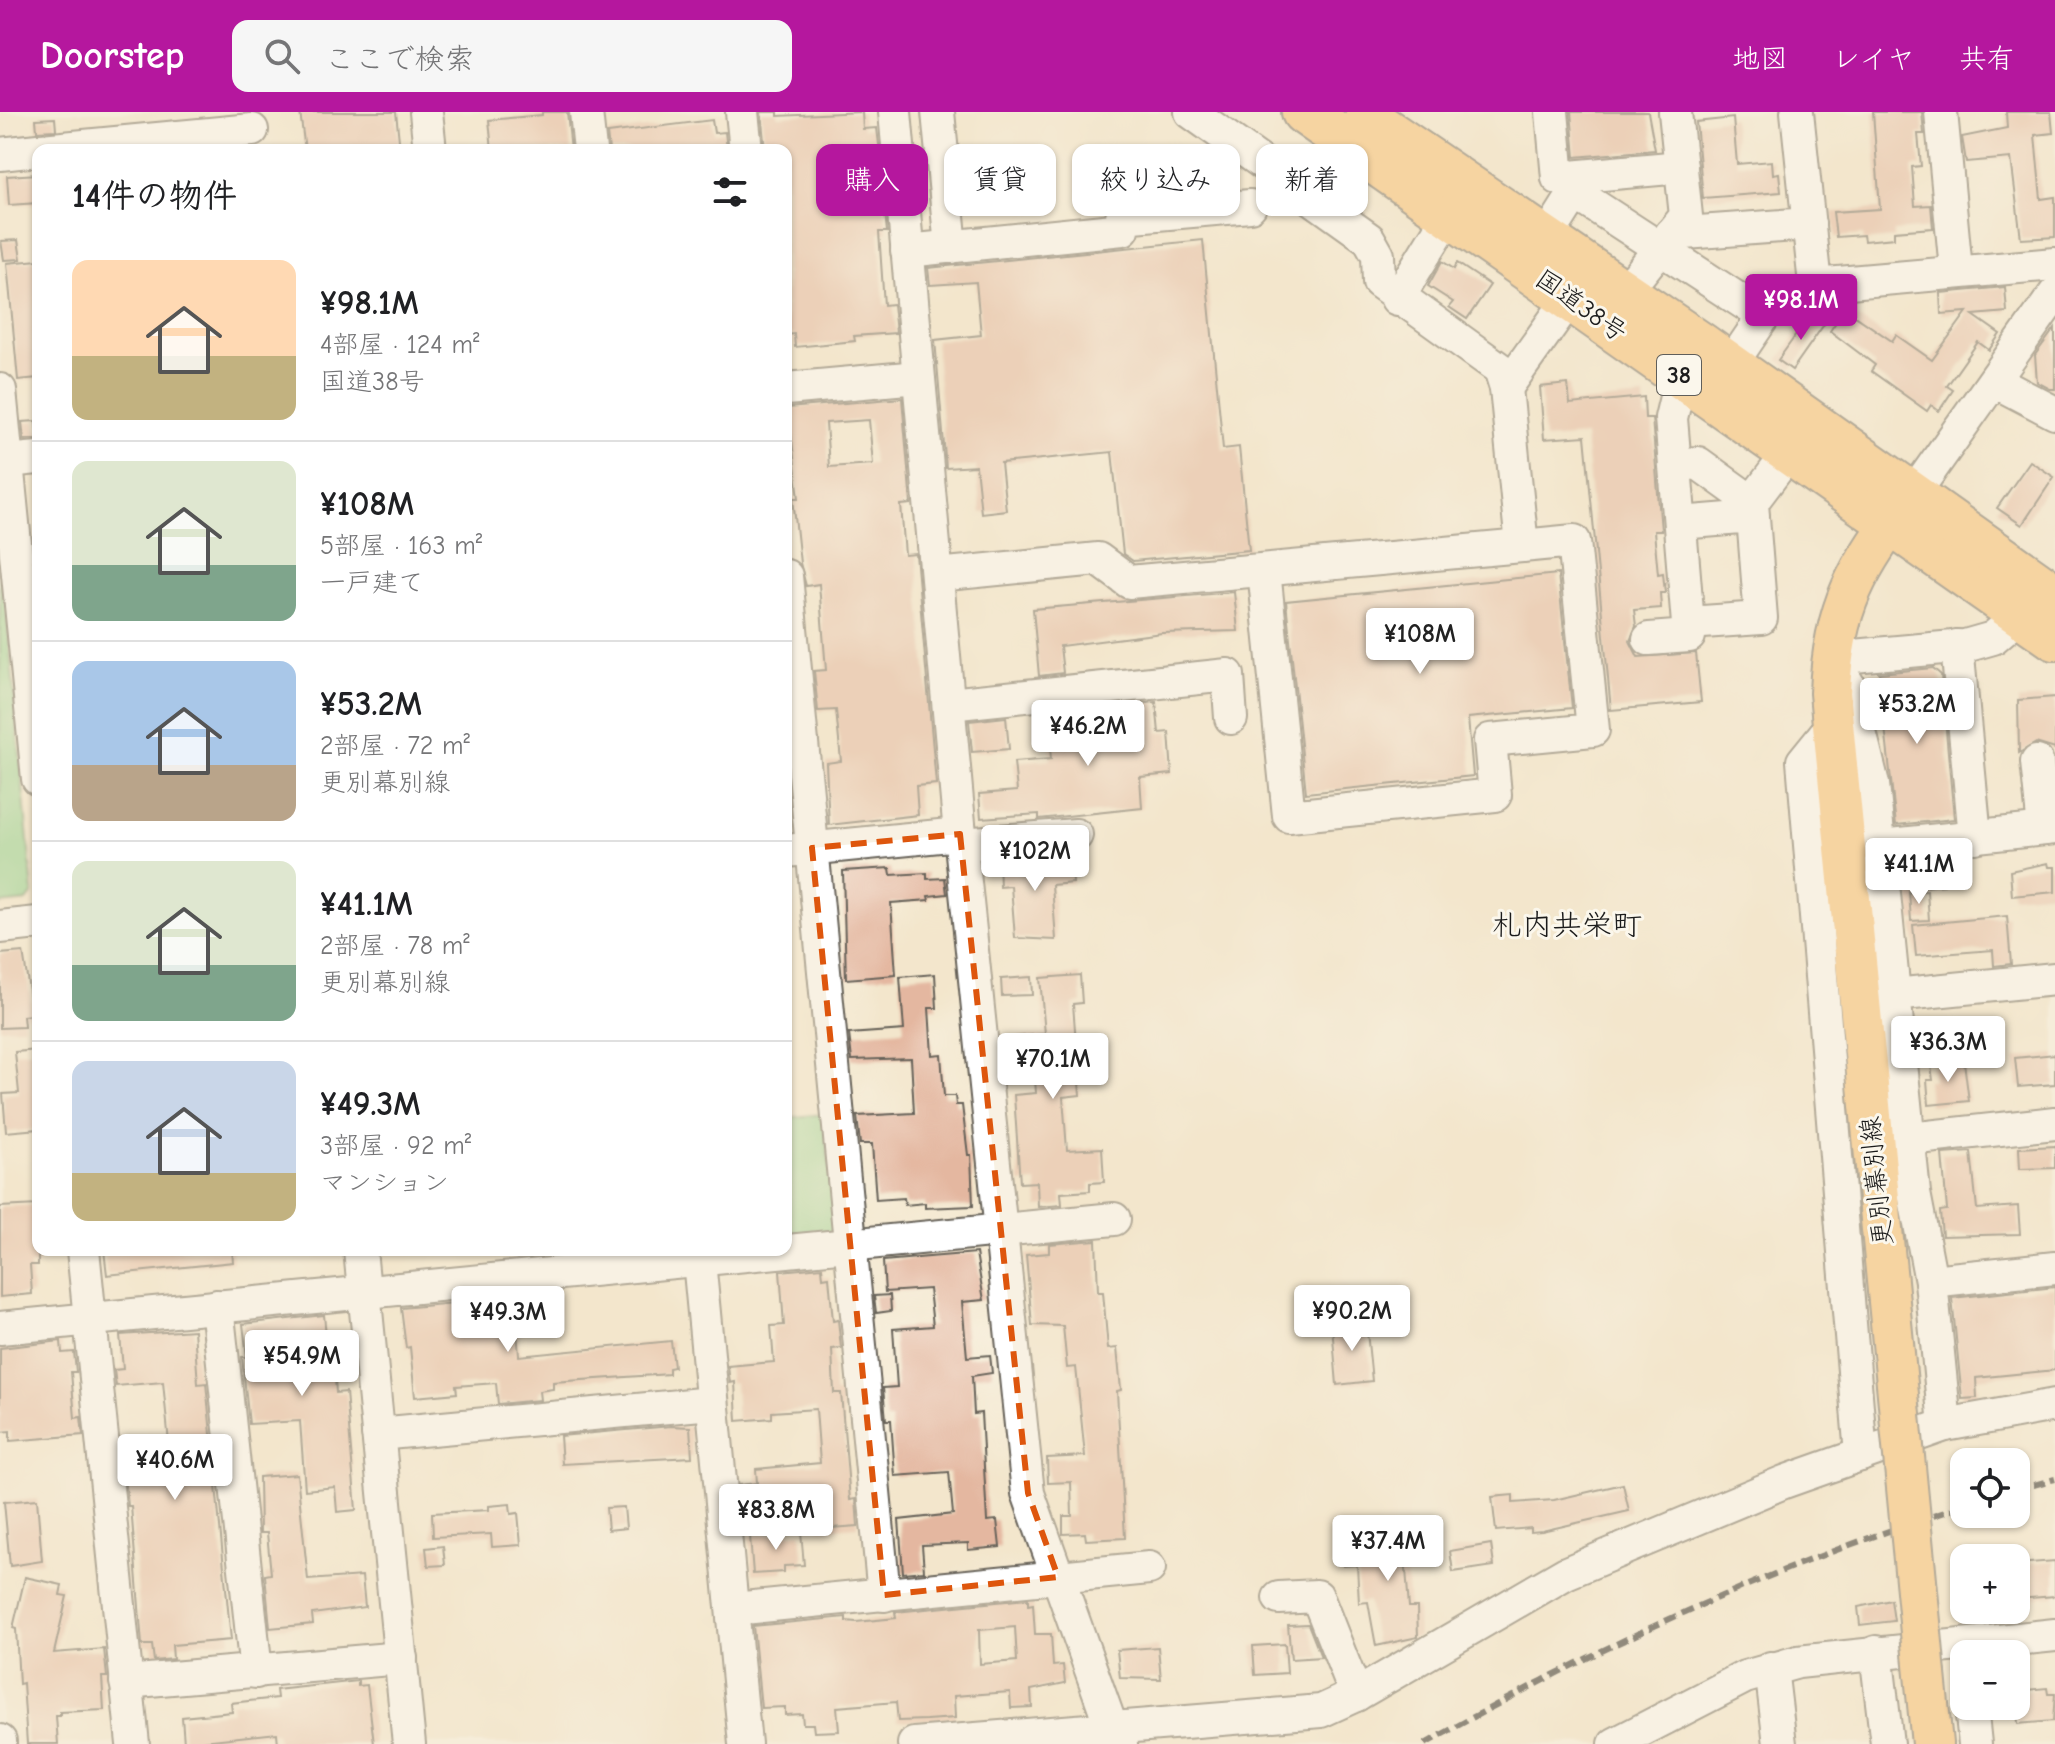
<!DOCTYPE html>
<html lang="ja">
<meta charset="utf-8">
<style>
:root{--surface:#fff;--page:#f6f6f6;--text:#202124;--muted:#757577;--line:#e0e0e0;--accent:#b5179e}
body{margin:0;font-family:"Comic Neue","Klee One",sans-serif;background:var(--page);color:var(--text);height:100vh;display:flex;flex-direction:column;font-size:30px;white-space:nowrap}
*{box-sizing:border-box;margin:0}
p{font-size:26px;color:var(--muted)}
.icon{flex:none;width:44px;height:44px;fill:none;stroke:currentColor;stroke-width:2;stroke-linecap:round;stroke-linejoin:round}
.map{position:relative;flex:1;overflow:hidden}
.side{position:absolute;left:32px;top:32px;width:760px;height:1112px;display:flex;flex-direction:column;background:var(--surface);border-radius:16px;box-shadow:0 2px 6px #0004}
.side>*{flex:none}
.top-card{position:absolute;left:816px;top:32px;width:760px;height:72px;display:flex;gap:16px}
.fabs{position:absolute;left:1950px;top:1336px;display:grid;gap:16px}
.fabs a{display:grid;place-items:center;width:80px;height:80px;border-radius:16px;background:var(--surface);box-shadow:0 2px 6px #0004;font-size:40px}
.price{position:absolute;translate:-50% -68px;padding:0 18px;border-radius:8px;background:#fff;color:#222;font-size:26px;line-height:52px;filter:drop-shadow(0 2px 4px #0008)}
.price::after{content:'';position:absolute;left:50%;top:48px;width:24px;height:18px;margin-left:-12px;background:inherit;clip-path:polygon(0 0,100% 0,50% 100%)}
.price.current{background:var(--accent);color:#fff}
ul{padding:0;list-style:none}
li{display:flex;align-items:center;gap:24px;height:200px;padding:0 40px}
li+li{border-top:2px solid var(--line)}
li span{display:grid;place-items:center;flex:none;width:224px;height:160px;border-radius:16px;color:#555}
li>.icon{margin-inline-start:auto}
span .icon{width:96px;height:96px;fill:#fffc;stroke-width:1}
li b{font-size:34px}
h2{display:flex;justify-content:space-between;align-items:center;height:96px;padding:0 40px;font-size:34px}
.chip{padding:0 28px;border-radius:16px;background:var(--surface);box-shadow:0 2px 6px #0004;font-size:28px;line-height:72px}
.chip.current{background:var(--accent);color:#fff}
header{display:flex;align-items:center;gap:48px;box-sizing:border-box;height:112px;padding:0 40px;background:var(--accent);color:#fff}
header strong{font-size:38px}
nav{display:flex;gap:44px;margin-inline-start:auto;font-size:28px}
.search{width:560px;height:72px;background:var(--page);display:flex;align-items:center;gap:20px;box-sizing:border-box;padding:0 28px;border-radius:16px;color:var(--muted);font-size:30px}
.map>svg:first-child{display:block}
.green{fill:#8ad08a;stroke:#537653;stroke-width:2}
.building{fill:#e4b7a0;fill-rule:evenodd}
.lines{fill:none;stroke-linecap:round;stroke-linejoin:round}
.minor-casing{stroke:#67635a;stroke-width:36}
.major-casing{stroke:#67635a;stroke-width:44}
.highway-casing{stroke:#67635a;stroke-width:48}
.minor{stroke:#fff;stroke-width:32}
.major{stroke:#fbbe6e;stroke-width:40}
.highway{stroke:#fbbe6e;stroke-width:44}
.rail{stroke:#1c1c1c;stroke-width:6;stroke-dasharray:12 6;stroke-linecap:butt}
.major-bridge-casing{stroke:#67635a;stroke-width:44;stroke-linecap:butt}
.major-bridge{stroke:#fbbe6e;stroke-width:40}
.marked{fill:none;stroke:#de560d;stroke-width:6;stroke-dasharray:16 10;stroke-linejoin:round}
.labels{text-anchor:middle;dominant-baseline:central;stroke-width:6;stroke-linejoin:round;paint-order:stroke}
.shield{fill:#fbf7ec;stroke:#5f5e5a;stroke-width:2}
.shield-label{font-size:24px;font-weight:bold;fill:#1c1c1c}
.street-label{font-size:26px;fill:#1c1c1c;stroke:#fbf7ec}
.quarter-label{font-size:30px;fill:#1c1c1c;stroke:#fbf7ec}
</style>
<header>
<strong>Doorstep</strong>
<div class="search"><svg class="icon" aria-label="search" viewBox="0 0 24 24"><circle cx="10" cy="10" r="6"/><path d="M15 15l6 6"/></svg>ここで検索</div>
<nav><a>地図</a><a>レイヤ</a><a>共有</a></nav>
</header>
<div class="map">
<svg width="2055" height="1632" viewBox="0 0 2055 1632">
<rect width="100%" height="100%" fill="#fbf7ec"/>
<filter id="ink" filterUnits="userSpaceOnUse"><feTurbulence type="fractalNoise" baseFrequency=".0125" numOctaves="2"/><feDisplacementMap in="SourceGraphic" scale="16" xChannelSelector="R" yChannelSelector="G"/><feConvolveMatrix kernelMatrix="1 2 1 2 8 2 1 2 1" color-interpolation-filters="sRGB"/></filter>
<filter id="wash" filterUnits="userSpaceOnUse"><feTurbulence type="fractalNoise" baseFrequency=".006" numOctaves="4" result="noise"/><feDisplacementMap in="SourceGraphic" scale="32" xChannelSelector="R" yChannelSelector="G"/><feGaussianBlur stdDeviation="1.8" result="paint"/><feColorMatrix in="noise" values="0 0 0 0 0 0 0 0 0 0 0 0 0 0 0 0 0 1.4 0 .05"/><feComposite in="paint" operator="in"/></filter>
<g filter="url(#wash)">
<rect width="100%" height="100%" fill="#f3e6cc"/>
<g class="green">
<polygon points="0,431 33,781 27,789 0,792"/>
<polygon points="824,1002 836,1113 831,1121 786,1125 786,1006"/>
</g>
<g id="blocks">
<g class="building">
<polygon points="300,0 396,0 400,38 305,38"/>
<polygon points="542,0 567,0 571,38 492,38 489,8 542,3"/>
<polygon points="761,0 778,0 778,4 862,0 863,17 877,16 880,41 870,41 874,93 884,92 887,120 879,120 884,193 893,192 896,221 854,224 855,229 795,235 794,222 786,223 786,38 765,38"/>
<polygon points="1571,0 1648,0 1655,38 1575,45"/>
<polygon points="1873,0 1922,0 1924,22 1918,22 1921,54 1912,55 1915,94 1931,93 1933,116 1894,119 1894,126 1864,129 1863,123 1836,125 1833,100 1880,97"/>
<polygon points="2006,0 2051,0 2053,21 2035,23 2041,87 2055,85 2055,125 2021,127 2011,46 1966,50 1962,25 2007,16"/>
<polygon points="55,6 56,18 37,19 36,7"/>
<polygon points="1733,6 1737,52 1772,49 1773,62 1779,61 1781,80 1703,86 1696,10"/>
<polygon points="712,8 714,21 725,20 727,38 609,38 607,21"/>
<polygon points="38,62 38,91 9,93 7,64"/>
<polygon points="18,128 21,147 4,148 1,129"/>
<polygon points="1203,128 1223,337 1239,335 1249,438 1133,449 1123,442 1112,340 1001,351 1006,398 981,401 976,354 946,356 935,228 981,223 976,170 930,173 928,156"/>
<polygon points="38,148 38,266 18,268 7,151"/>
<polygon points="1442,149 1454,157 1457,151 1490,173 1467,207 1449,195 1453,190 1428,174"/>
<polygon points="2005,175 2007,200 1973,203 2000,222 1989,238 1978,230 1947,274 1953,278 1939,299 1931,293 1927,299 1871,259 1875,253 1830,219 1845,197 1892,229 1896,223 1932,248 1967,200 1941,202 1940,181"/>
<polygon points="1811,202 1825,211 1792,258 1778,248"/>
<polygon points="2055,216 2055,277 2050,277 2037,270 2035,243"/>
<polygon points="1568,272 1570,292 1644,285 1645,306 1652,306 1661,419 1654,419 1658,462 1663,461 1665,481 1660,481 1661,496 1634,498 1636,514 1630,529 1638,545 1696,541 1701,590 1611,598 1585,324 1544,327 1540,275"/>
<path d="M902,286L911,392L901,393L905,443L916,442L936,672L916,674L918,703L829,713L826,651L841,649L836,598L818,599L814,559L826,558L819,472L806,474L800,451L793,386H799L788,296ZM869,308L873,352L829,355L826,311Z"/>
<polygon points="36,309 38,327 24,328 22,310"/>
<polygon points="2030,349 2054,365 2022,413 1997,396"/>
<polygon points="1558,462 1572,596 1468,606 1473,664 1306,681 1286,489"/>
<polygon points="1234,480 1238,519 1162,521 1060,534 1063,561 1039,564 1033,497"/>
<polygon points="1933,556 1941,563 1954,707 1896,713 1879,561"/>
<polygon points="2055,585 2055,637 2036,631 2019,641 2018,588"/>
<polygon points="1156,590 1159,621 1169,620 1172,662 1140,665 1142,696 1039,707 1039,702 981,706 979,682 1017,679 1014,650 1051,647 1047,603 1068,601 1069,614 1128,610 1126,593"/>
<polygon points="1006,605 1009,637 972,640 969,609"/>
<polygon points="1071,745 1073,771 1052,773 1056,828 1015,826 1011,774 1000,775 999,748"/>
<polygon points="1951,747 1952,766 1943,766 1944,773 1914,776 1911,750"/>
<polygon points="2048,751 2049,755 2055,755 2055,780 2012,784 2010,759"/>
<polygon points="890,756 891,763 927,761 927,767 945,766 947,782 928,784 929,788 891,791 896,863 846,867 843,759"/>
<polygon points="1927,779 1929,808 1911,809 1909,780"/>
<polygon points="2007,804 2011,852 1994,854 1993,838 1916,844 1913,813"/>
<polygon points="23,840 33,903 23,904 24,915 0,916 0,842"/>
<polygon points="935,862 937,896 929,896 932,943 941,942 944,984 955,984 956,993 962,993 968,1043 971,1043 973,1094 925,1096 925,1091 905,1093 904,1086 876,1088 872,1032 860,1032 857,1004 914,1001 911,946 852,948 849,922 904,918 900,865"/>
<polygon points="1080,863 1082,891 1073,892 1080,983 1063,985 1067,1038 1102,1036 1104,1070 1090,1071 1090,1079 1061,1081 1062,1093 1038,1095 1037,1070 1020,1071 1014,983 1036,981 1033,940 1006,942 1004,926 1045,922 1040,866"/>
<polygon points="1031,865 1032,883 1002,884 1001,867"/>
<polygon points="38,938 38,1017 6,1020 3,982 19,981 15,940"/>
<polygon points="2055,942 2055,972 2018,975 2015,946"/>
<polygon points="1964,950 1969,989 1929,993 1927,968 1933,968 1931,954"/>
<polygon points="2055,1034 2055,1056 2020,1057 2019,1036"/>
<polygon points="1971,1040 1977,1097 2018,1094 2020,1122 1942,1124 1940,1099 1947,1098 1942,1042"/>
<polygon points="38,1093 38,1153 30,1153 32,1182 0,1185 0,1095"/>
<polygon points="1096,1128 1098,1180 1103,1180 1108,1237 1117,1236 1121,1278 1117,1279 1125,1426 1086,1428 1085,1421 1063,1422 1063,1404 1072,1404 1071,1370 1048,1371 1047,1346 1085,1344 1076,1255 1067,1256 1063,1214 1032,1213 1026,1143 1049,1141 1049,1132"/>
<polygon points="104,1138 232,1138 233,1150 107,1163"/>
<polygon points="976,1141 984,1188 962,1190 967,1245 990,1243 992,1261 972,1264 974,1302 981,1301 987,1409 997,1408 1000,1435 968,1438 968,1431 922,1433 924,1459 903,1461 899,1408 953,1402 949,1360 895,1364 891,1308 886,1308 883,1276 897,1275 893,1217 933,1214 929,1177 885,1180 883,1149"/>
<polygon points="822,1155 823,1166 829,1165 833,1209 838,1208 841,1236 832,1237 834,1281 841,1281 850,1388 856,1387 858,1414 819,1417 817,1378 776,1381 777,1388 755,1390 756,1407 743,1408 739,1373 757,1371 756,1357 820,1351 816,1297 772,1300 772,1306 737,1309 735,1270 730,1271 728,1254 774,1250 771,1214 784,1213 780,1159"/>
<polygon points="2055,1175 2055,1258 1976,1266 1977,1286 1962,1287 1952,1186"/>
<polygon points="557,1181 559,1202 519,1205 517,1184"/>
<polygon points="890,1183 891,1199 876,1201 874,1184"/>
<polygon points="465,1190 465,1194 515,1191 519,1244 671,1229 674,1255 669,1256 669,1262 553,1270 553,1277 539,1279 540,1288 498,1292 496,1271 456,1274 457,1281 415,1285 410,1235 406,1236 401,1196"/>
<polygon points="324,1203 329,1254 334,1253 336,1281 346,1280 356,1398 337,1400 335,1375 305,1378 300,1309 249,1312 242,1245 247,1245 243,1212"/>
<polygon points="1366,1210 1372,1269 1337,1273 1332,1213"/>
<polygon points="194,1218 198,1272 206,1271 231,1528 172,1533 173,1547 154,1549 152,1533 142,1533 131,1394 128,1394 122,1334 169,1331 163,1270 116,1274 114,1258 123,1257 120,1223"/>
<polygon points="61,1229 62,1241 74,1240 76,1260 71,1260 75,1306 81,1305 83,1323 10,1329 10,1319 0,1320 0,1236"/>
<polygon points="671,1314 690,1315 692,1345 562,1352 560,1324"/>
<polygon points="297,1362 308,1468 362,1464 365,1495 312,1502 313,1512 270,1516 265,1463 271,1462 267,1421 260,1421 259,1365"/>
<polygon points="1623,1372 1629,1399 1542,1419 1531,1420 1531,1416 1496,1419 1492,1385 1513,1383 1513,1391 1554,1388"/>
<polygon points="37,1387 42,1449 10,1454 4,1390"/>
<polygon points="510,1392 511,1402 518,1401 521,1433 492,1435 491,1422 433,1425 432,1401 489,1398 489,1394"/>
<polygon points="624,1395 626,1416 608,1418 606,1396"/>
<polygon points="1418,1418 1419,1427 1430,1427 1431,1443 1405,1445 1409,1495 1417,1495 1418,1525 1376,1534 1368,1490 1359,1491 1357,1453 1343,1454 1341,1438 1373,1436 1372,1421"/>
<polygon points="801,1420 804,1453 784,1454 784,1460 753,1462 750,1424"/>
<polygon points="1491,1432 1494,1454 1453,1460 1450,1439"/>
<polygon points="443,1434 445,1453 428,1454 426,1436"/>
<polygon points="2055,1449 2055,1484 2016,1487 2016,1452"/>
<polygon points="25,1465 62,1473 60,1483 67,1484 54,1541 104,1537 107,1565 102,1565 104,1598 60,1600 60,1604 56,1604 58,1632 27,1632 23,1571 19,1572 16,1517 13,1516"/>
<path d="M1028,1487V1493L1033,1492L1035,1522H1051L1053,1554L1063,1553L1065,1571L1031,1578L1032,1595L1011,1596L1010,1580L954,1584L955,1606L926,1608L898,1609L896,1590L837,1595L839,1619L814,1620L813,1612H803L802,1602L785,1603V1595L761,1596L753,1514L846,1505V1509L856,1510L896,1506L895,1500ZM1015,1515L1017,1549L980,1552L979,1518Z"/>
<polygon points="1891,1488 1894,1509 1860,1513 1858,1495"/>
<polygon points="1308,1512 1321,1545 1291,1547 1288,1513"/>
<polygon points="1285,1532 1287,1561 1255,1563 1253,1534"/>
<polygon points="1158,1535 1161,1567 1120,1566 1117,1538"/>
<polygon points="358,1569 358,1574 367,1573 374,1632 278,1632 277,1621 184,1631 182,1605 232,1600 231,1591 277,1586 276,1578"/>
<polygon points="2047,1576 2048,1582 2055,1582 2053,1609 2018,1612 2016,1579"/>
</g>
</g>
</g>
<g filter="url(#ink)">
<use href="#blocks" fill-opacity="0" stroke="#67635a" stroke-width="2"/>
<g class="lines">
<defs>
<g id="minor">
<polyline points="426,0 430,38"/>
<polyline points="586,0 590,38"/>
<polyline points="742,0 746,38"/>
<polyline points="895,0 960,722 1028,1381 1111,1614 1121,1632"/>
<polyline points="938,0 951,135"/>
<polyline points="1552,0 1558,66 1681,55"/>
<polyline points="1797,0 1815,173 2055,152"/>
<polyline points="1941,0 1956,158"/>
<polyline points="42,38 252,18"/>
<polyline points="0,42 38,38"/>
<polyline points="1319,91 1372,23"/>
<polyline points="1671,122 1809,112"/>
<polyline points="1546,127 1575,81 1764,204 1730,254"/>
<polyline points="907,139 1123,117 1122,105 1250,94"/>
<polyline points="1624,181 1686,104 1675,0"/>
<polyline points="1397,187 1450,101"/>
<polyline points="1994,269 2055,301"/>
<polyline points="1506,276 1570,186"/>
<polyline points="786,277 918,265"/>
<polyline points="0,278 38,667"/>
<polyline points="7,349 38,346"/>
<polyline points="1675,353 1698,351 1752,390"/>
<polyline points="1912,384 2055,182"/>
<polyline points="1753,405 1752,390 1789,341"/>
<polyline points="1680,411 1753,405 1761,506 1688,511"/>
<polyline points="1264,458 1289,704 1495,683 1490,628 1593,618 1574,429 1522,434"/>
<polyline points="937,463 1098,447 1129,470 1522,434 1506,276 1500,257 1379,170 1378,143 1369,127 1191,0"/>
<polyline points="786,464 884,1483"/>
<polyline points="1649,527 1689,524 1671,306 1681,264 1692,246"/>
<polyline points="1957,534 1975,725"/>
<polyline points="949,592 1228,563 1231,606"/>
<polyline points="1833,612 1803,649 1861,1343"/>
<polyline points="2037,650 2044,717"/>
<polyline points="961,732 1076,723"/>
<polyline points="1881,734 2055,716"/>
<polyline points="786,739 960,722"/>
<polyline points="0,815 38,811"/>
<polyline points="1894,883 2055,867"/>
<polyline points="1909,1027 2055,1011"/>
<polyline points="83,1138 133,1632"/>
<polyline points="360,1138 409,1632"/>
<polyline points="698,1138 745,1632"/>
<polyline points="1931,1169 2055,1156"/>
<polyline points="217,1194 256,1560"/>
<polyline points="0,1216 1114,1107"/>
<polyline points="1945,1313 1931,1169 1914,1081 1873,672 1848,572 1831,546 1965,534 1993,526 2021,502"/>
<polyline points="378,1322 712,1291"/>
<polyline points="1279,1486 1317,1484 1356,1583"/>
<polyline points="733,1497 1149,1456"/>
<polyline points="1876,1540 1887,1632"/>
<polyline points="1771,1556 1780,1632"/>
<polyline points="126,1570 401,1546"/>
<polyline points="1971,1594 1975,1632"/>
<polyline points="0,1629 0,1632"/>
<polyline points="914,1632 1321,1599 1356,1583 1566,1461 1784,1370 1945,1313 2055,1293"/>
<polyline points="1615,1632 1745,1565 1798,1550 2055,1523"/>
</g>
<g id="major">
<path d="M1900,1303L1830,581C1833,495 1858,454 1909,387"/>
<polyline points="1925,1562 1932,1632"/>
</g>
<g id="highway">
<polyline points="1304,0 2055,526"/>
<polyline points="1367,6 1701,233 2055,484"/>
</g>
</defs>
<use href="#minor" class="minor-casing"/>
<use href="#major" class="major-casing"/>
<use href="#highway" class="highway-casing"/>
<use href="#minor" class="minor"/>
<use href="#major" class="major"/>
<use href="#highway" class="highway"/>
<g class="rail">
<polyline points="2016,1378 2055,1367"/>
<path d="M1425,1632C1596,1535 1776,1453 1964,1394"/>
</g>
<defs>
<polyline id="major-bridge" points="1900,1303 1925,1562"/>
</defs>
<use href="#major-bridge" class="major-bridge-casing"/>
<use href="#major-bridge" class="major-bridge"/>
</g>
</g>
<path d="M0 0H2055V1632H0ZM960,722L1028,1381L1058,1465L884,1483L812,736Z" fill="#f3e6cc" fill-opacity=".55" fill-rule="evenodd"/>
<path class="marked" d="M960,722L1028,1381L1058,1465L884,1483L812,736Z"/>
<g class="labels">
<rect class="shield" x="1657" y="243" width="44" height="40" rx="6"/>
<g class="shield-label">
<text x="1679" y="263">38</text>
</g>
<g class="street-label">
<text transform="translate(1581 194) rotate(35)">国道38号</text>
<text transform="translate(1877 1069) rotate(-96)">更別幕別線</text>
</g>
<g class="quarter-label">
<text x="1567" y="813">札内共栄町</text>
</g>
</g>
</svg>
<div class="fabs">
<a><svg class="icon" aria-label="locate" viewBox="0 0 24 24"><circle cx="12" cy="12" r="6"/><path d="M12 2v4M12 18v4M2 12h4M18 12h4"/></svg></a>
<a>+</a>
<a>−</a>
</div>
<b class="price current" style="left:1801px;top:230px">¥98.1M</b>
<b class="price" style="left:1420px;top:564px">¥108M</b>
<b class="price" style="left:1917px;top:634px">¥53.2M</b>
<b class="price" style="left:1088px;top:656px">¥46.2M</b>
<b class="price" style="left:1035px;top:781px">¥102M</b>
<b class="price" style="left:1919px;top:794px">¥41.1M</b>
<b class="price" style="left:1948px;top:972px">¥36.3M</b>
<b class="price" style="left:1053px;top:989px">¥70.1M</b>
<b class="price" style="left:1352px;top:1241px">¥90.2M</b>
<b class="price" style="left:508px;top:1242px">¥49.3M</b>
<b class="price" style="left:302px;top:1286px">¥54.9M</b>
<b class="price" style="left:175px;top:1390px">¥40.6M</b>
<b class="price" style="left:776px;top:1440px">¥83.8M</b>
<b class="price" style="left:1388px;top:1471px">¥37.4M</b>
<div class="top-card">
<a class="chip current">購入</a>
<a class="chip">賃貸</a>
<a class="chip">絞り込み</a>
<a class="chip">新着</a>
</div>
<section class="side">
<h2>14件の物件<svg class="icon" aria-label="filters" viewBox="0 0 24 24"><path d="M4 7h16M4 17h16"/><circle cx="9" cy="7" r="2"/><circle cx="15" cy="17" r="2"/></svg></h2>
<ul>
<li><span style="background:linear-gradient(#ffd9b3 60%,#c2b280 0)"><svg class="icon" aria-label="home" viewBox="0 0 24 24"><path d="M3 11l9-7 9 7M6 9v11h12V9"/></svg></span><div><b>¥98.1M</b><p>4部屋 · 124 m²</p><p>国道38号</p></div></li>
<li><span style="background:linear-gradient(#dfe7d0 65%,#7fa58c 0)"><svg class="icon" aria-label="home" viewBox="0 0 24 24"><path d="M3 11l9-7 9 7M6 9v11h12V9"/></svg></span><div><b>¥108M</b><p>5部屋 · 163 m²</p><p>一戸建て</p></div></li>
<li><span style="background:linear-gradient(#a9c7e8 65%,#b9a48a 0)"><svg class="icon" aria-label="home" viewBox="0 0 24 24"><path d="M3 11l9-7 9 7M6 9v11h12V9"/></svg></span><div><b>¥53.2M</b><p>2部屋 · 72 m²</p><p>更別幕別線</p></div></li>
<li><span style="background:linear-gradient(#dfe7d0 65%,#7fa58c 0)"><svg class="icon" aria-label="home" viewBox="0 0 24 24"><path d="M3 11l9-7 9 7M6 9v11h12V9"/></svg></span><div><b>¥41.1M</b><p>2部屋 · 78 m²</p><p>更別幕別線</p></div></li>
<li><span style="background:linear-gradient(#c9d6e8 70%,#c2b280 0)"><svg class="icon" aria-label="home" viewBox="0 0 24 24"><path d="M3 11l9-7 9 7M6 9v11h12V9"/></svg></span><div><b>¥49.3M</b><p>3部屋 · 92 m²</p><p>マンション</p></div></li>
</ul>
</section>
</div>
